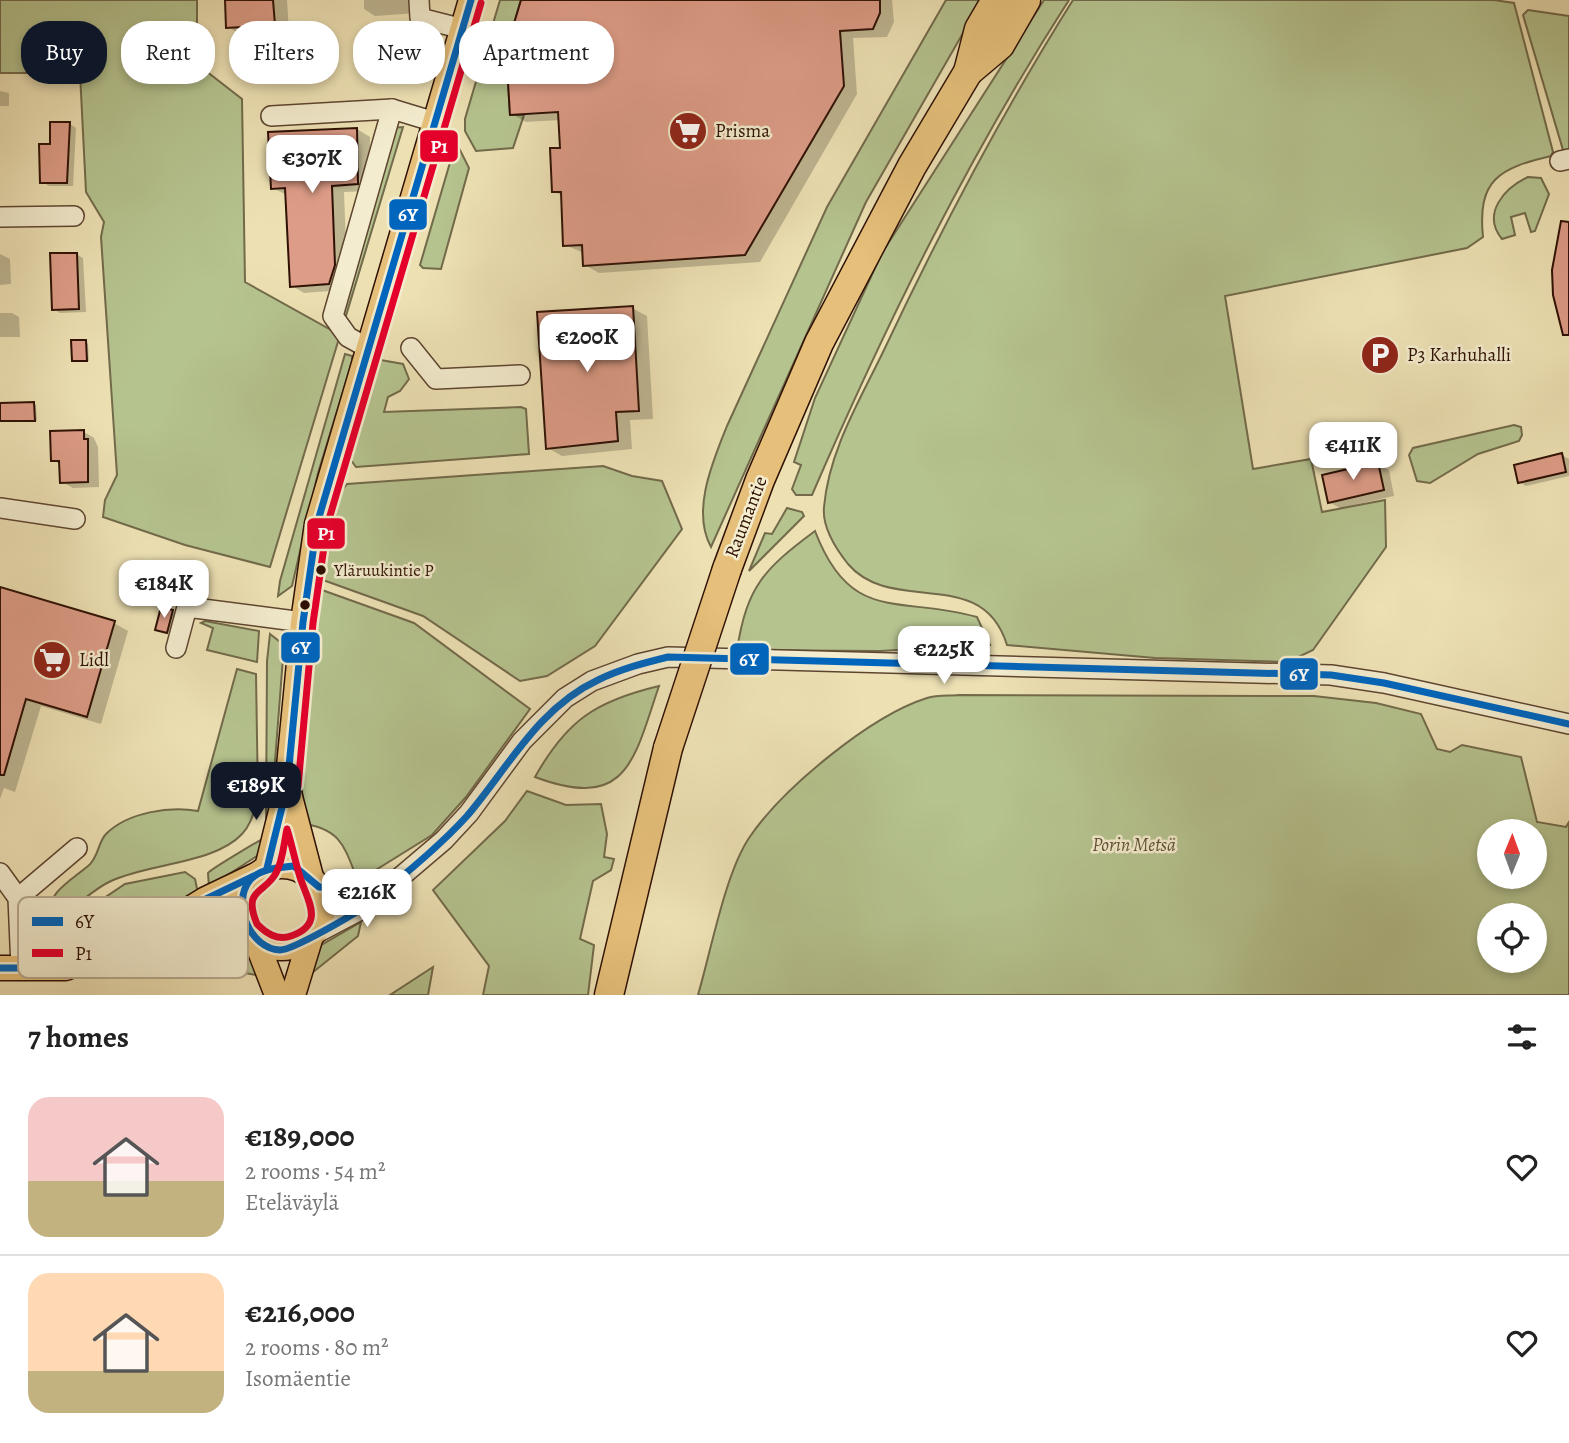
<!DOCTYPE html>
<meta charset="utf-8">
<style>
:root{--surface:#fff;--page:#f2f2f2;--text:#222;--muted:#767676;--line:#e0e0e0;--accent:#111827}
body{margin:0;font-family:Alegreya,serif;background:var(--page);color:var(--text);height:100vh;display:flex;flex-direction:column;font-size:26px;white-space:nowrap}
*{box-sizing:border-box;margin:0}
p{font-size:23px;color:var(--muted)}
.icon{flex:none;width:38px;height:38px;fill:none;stroke:currentColor;stroke-width:2;stroke-linecap:round;stroke-linejoin:round}
.map{position:relative;height:995px;overflow:hidden}
.panel{display:flex;flex-direction:column;background:var(--surface);flex:1}
.panel>*{flex:none}
.banner{position:absolute;left:21px;top:21px;width:700px;height:63px;display:flex;gap:14px}
.needle{width:46px;rotate:1deg}
.buttons{position:absolute;left:1477px;top:819px;display:grid;gap:14px}
.buttons a{display:grid;place-items:center;width:70px;height:70px;border-radius:50%;background:var(--surface);box-shadow:0 4px 10px #0003;font-size:35px}
.price{position:absolute;translate:-50% -60px;padding:0 16px;border-radius:14px;background:#fff;color:#222;font-size:23px;line-height:46px;filter:drop-shadow(0 2px 4px #0008)}
.price::after{content:'';position:absolute;left:50%;top:42px;width:21px;height:16px;margin-left:-10px;background:inherit;clip-path:polygon(0 0,100% 0,50% 100%)}
.price.current{background:var(--accent);color:#fff}
ul{padding:0;list-style:none}
li{display:flex;align-items:center;gap:21px;height:175px;padding:0 28px}
li+li{border-top:2px solid var(--line)}
li span{display:grid;place-items:center;flex:none;width:196px;height:140px;border-radius:21px;color:#555}
li>.icon{margin-inline-start:auto}
span .icon{width:84px;height:84px;fill:#fffc;stroke-width:1}
li b{font-size:30px}
h2{display:flex;justify-content:space-between;align-items:center;height:84px;padding:0 28px;font-size:30px}
.tag{padding:0 24px;border-radius:28px;background:var(--surface);box-shadow:0 4px 10px #0003;font-size:24px;line-height:63px}
.tag.current{background:var(--accent);color:#fff}
.map>svg:first-child{display:block}
.green{fill:#b5c38f;stroke:#726a4a;stroke-width:2;fill-rule:evenodd}
.shadow{fill:#0003}
.building{fill:#dd9c87;stroke:#2f1104;stroke-width:2}
.lines{fill:none;stroke-linecap:round;stroke-linejoin:round}
.minor-casing{stroke:#5e4530;stroke-width:22}
.major-casing{stroke:#2f1104;stroke-width:27}
.highway-casing{stroke:#2f1104;stroke-width:31}
.minor{stroke:#f3ecce;stroke-width:19}
.major{stroke:#e6c07a;stroke-width:24}
.highway{stroke:#e6c07a;stroke-width:28}
.highway-bridge-casing{stroke:#2f1104;stroke-width:31;stroke-linecap:butt}
.highway-bridge{stroke:#e6c07a;stroke-width:28}
.bus-1-casing{stroke:#f3ecce;stroke-width:12}
.bus-2-casing{stroke:#f3ecce;stroke-width:12}
.bus-1{stroke:#0065bd;stroke-width:7}
.bus-2{stroke:#e4002b;stroke-width:7}
.bus-dot{fill:#2f1104;stroke:#f3ecce;stroke-width:2.5}
.labels{text-anchor:middle;dominant-baseline:central;stroke-width:5;stroke-linejoin:round;paint-order:stroke}
.bus-label{font-size:17px;fill:#2f1104;stroke:#f3ecce;text-anchor:start}
.poi-label{font-size:19px;fill:#2f1104;stroke:#f3ecce;text-anchor:start}
.street-label{font-size:19px;fill:#2f1104;stroke:#f3ecce}
.park-label{font-size:19px;font-style:italic;fill:#5e4f35;stroke:#f3ecce}
.key{fill:#f3ecce;stroke:#b8aa91;stroke-width:2}
.key-label{font-size:19px;fill:#2f1104}
.line-badge{stroke:#f3ecce;stroke-width:2.5}
.badge-label{font-size:19px;text-anchor:middle;font-weight:bold;fill:#fff}
</style>
<div class="map">
<svg width="1569" height="995" viewBox="0 0 1569 995">
<rect width="100%" height="100%" fill="#ede1b4"/>
<filter id="stains"><feTurbulence type="fractalNoise" baseFrequency=".00286" numOctaves="4"/><feColorMatrix values="0 0 0 0 .2 0 0 0 0 .09 0 0 0 0 .02 0 0 0 .5 -.17"/></filter>
<radialGradient id="worn" r=".72"><stop offset=".6" stop-color="#630" stop-opacity="0"/><stop offset="1" stop-color="#630" stop-opacity=".3"/></radialGradient>
<g class="green">
<polygon points="0,0 197,0 197,64 242,99 245,282 340,335 270,567 185,545 103,517 105,500 117,475 101,237 104,222 86,192 80,73 0,73"/>
<polygon points="500,0 521,0 506,50 510,115 524,115 513,148 476,151 465,131 465,119"/>
<path d="M946,0H982L866,202L711,547C691,511 713,461 727,426L827,207Z"/>
<path d="M1044,0H1069C968,157 886,324 812,495H796L792,489L801,465L794,462L815,398L882,253Z"/>
<path d="M1073,0H1494L1514,3L1553,152L1551,156C1500,168 1477,179 1483,237L1467,248L1225,296L1253,469L1311,459L1322,512L1385,500L1386,547L1313,650L1288,662L1155,658L1007,645C982,564 892,616 848,564C836,549 822,527 824,507C829,450 860,400 884,350C941,229 1002,113 1073,0Z"/>
<polygon points="1528,10 1569,16 1569,153 1563,150 1523,15"/>
<polygon points="403,127 345,319 341,304 390,128"/>
<polygon points="456,142 469,168 441,269 423,268 420,265"/>
<path d="M1528,177L1541,178L1549,194L1535,231L1531,232L1525,213L1511,217L1515,235L1502,239C1481,213 1505,188 1528,177Z"/>
<polygon points="345,354 352,356 352,362 318,473 292,586 278,596 280,581"/>
<polygon points="375,359 403,364 409,379 400,391 388,397 384,412 521,407 526,409 529,454 356,467 348,456"/>
<polygon points="1514,425 1521,427 1522,435 1519,441 1478,454 1430,483 1417,481 1409,455 1413,448"/>
<polygon points="603,466 632,476 662,481 682,529 595,646 547,676 520,681 423,616 323,580 340,492 347,484"/>
<polygon points="787,508 802,512 804,516 749,571 765,533 772,534"/>
<path d="M815,531C851,625 899,595 977,617L990,645L880,651L737,650C747,586 764,569 815,531Z"/>
<path d="M322,590L414,623L530,709L466,797L432,835L358,881C345,849 342,829 304,824L300,754L306,680Z"/>
<polygon points="205,621 259,631 257,662 207,650 213,628 201,623"/>
<polygon points="270,634 284,645 272,800 266,822 267,661"/>
<path d="M237,669L256,674L258,800C254,811 251,825 242,834C214,864 149,863 111,881C87,892 73,914 46,919C49,891 69,882 88,866C98,859 98,842 106,834C128,812 170,806 198,811Z"/>
<path d="M659,686C634,759 628,812 535,777C567,720 596,701 659,686Z"/>
<path d="M959,695L1314,696L1376,703L1421,714L1437,749L1450,752L1462,745L1521,757L1537,822L1566,827L1569,822V995H698C711,951 725,874 749,838C782,789 870,716 927,698C937,695 949,696 959,695ZM1535,831V877H1489V831ZM1535,915V961H1489V915Z"/>
<polygon points="527,791 566,805 601,804 607,834 604,857 614,859 611,870 593,881 580,939 594,945 588,995 483,995 489,966 433,890 505,821"/>
<path d="M267,837L257,856L209,887L208,873C211,869 263,838 267,837Z"/>
<path d="M185,872L195,879L198,893C170,908 95,954 66,948C62,947 56,943 51,941L48,931L64,925L125,884Z"/>
<polygon points="361,922 358,936 312,973 318,947"/>
<path d="M217,931C240,938 252,953 261,976L245,973L216,939Z"/>
<polygon points="433,967 428,995 390,995"/>
</g>
<g class="shadow">
<polygon points="226,0 287,0 289,33 242,35 228,27"/>
<polygon points="364,0 417,0 417,13 375,16 364,9"/>
<polygon points="523,0 892,0 894,22 887,37 853,38 857,94 760,262 599,273 585,265 584,253 565,245 563,196 553,191 562,149 560,120 526,122 512,114"/>
<polygon points="0,91 9,93 9,106 0,106"/>
<polygon points="70,124 76,128 73,186 49,186 42,182 52,146"/>
<polygon points="357,129 370,137 370,191 344,192 347,273 342,290 304,293 292,286 287,195 273,188"/>
<polygon points="0,254 10,259 11,284 0,285"/>
<polygon points="76,254 83,258 86,312 60,313 53,309"/>
<polygon points="632,308 647,316 653,419 630,420 632,449 562,456 548,448"/>
<polygon points="0,313 12,313 19,317 20,337 0,337"/>
<polygon points="86,342 88,344 89,361 77,362 74,360"/>
<polygon points="33,404 36,405 37,421 0,422 0,405"/>
<polygon points="84,432 94,438 98,447 99,487 73,488 62,482 61,465 53,460"/>
<polygon points="1562,455 1569,459 1569,476 1526,486 1519,482"/>
<polygon points="1378,464 1389,470 1394,496 1340,508 1329,502"/>
<polygon points="0,589 114,623 128,631 101,724 41,706 15,792 4,788 0,799"/>
<polygon points="163,609 176,613 170,633 160,631"/>
</g>
<g class="building">
<polygon points="225,0 273,0 275,25 226,28"/>
<polygon points="521,0 880,0 880,13 873,29 840,31 844,86 745,255 583,266 582,245 563,246 561,192 552,192 550,148 560,148 558,112 510,115 506,50"/>
<polygon points="50,122 70,122 67,183 40,183 39,144 50,144"/>
<polygon points="357,128 358,184 332,186 335,265 329,284 290,287 285,188 271,189 268,132"/>
<polygon points="1561,221 1569,222 1569,335 1563,335 1553,295 1552,270"/>
<polygon points="50,253 77,253 79,309 52,310"/>
<polygon points="633,306 639,411 616,412 618,441 546,449 537,312"/>
<polygon points="71,340 86,340 87,361 72,361"/>
<polygon points="34,402 35,421 0,421 0,403"/>
<polygon points="84,430 84,439 88,439 88,482 60,483 59,461 51,461 50,431"/>
<polygon points="1562,453 1566,472 1518,483 1514,465"/>
<polygon points="1378,462 1384,490 1328,503 1322,475"/>
<polygon points="0,587 115,621 87,717 26,699 4,775 0,775"/>
<polygon points="161,607 173,610 167,633 155,630"/>
</g>
<g class="lines">
<defs>
<g id="minor">
<polyline points="419,0 420,18 463,29"/>
<polyline points="271,116 392,109 435,122"/>
<polyline points="1560,161 1569,159"/>
<polyline points="0,217 74,216"/>
<polyline points="368,348 348,337 333,316 392,109"/>
<polyline points="411,348 436,379 520,375"/>
<polyline points="0,508 75,519"/>
<polyline points="176,648 187,607 303,622"/>
<polyline points="0,873 18,898 21,968"/>
<polyline points="319,887 357,889 393,880"/>
<polyline points="18,898 77,848"/>
<polyline points="311,936 364,908 444,840 469,813 522,741 565,698 592,681 638,664 668,657 1331,675 1384,683 1569,724"/>
</g>
<g id="major">
<polyline points="289,793 311,877"/>
<circle cx="282" cy="907" r="41"/>
<polyline points="267,868 287,787 303,622 317,524 471,0"/>
<polyline points="166,926 209,924 245,927"/>
<polyline points="255,938 277,995"/>
<polyline points="0,968 66,968 162,926 206,899 254,876"/>
<polyline points="293,995 311,936"/>
</g>
<g id="highway">
<polyline points="968,72 1000,45 1026,0"/>
<polyline points="727,569 760,480 819,343 912,166 968,72 979,29 996,0"/>
<polyline points="609,995 668,748"/>
</g>
</defs>
<use href="#minor" class="minor-casing"/>
<use href="#major" class="major-casing"/>
<use href="#highway" class="highway-casing"/>
<use href="#minor" class="minor"/>
<use href="#major" class="major"/>
<use href="#highway" class="highway"/>
<defs>
<polyline id="highway-bridge" points="668,748 727,569"/>
</defs>
<use href="#highway-bridge" class="highway-bridge-casing"/>
<use href="#highway-bridge" class="highway-bridge"/>
<defs>
<g id="bus-1">
<polyline points="267,868 287,787 303,622 317,524 471,0"/>
<path d="M394,880L357,889L319,887L294,866C279,868 261,868 250,880C231,903 250,949 280,950C293,950 355,914 368,904C401,878 439,847 467,816C508,768 538,708 598,680C620,669 644,663 668,657L1331,675L1384,683L1569,724"/>
<polyline points="0,968 66,968 162,926 206,899 254,876"/>
</g>
<g id="bus-2">
<polyline points="298,786 313,623 327,526 481,3"/>
<path d="M287,829C292,845 295,861 300,877C307,900 326,924 291,936C277,941 266,933 257,924C242,888 265,894 276,873C283,861 284,842 287,829Z"/>
</g>
</defs>
<use href="#bus-1" class="bus-1-casing"/>
<use href="#bus-2" class="bus-2-casing"/>
<use href="#bus-1" class="bus-1"/>
<use href="#bus-2" class="bus-2"/>
</g>
<defs>
<symbol id="supermarket-disc" viewBox="-11 -11 22 22"><circle r="9.5" fill="#8f2418" stroke="#f3ecce"/><path d="M-6-5.5h2.5l.6 2H6L4.5 2H-2.5L-4.4-4H-6ZM-1.5 3.2a1.3 1.3 0 1 0 .1 0ZM3 3.2a1.3 1.3 0 1 0 .1 0Z" fill="#fff"/></symbol>
<symbol id="parking-disc" viewBox="-11 -11 22 22"><circle r="9.5" fill="#8f2418" stroke="#f3ecce"/><path d="M-3.5-5.5H1a3.5 3.5 0 0 1 0 7H-1V5.5H-3.5ZM-1-3.4V-.6H.8a1.4 1.4 0 0 0 0-2.8Z" fill="#fff"/></symbol>
</defs>
<g fill-rule="evenodd">
<use href="#supermarket-disc" x="666" y="109" width="44" height="44"/>
<use href="#parking-disc" x="1358" y="333" width="44" height="44"/>
<use href="#supermarket-disc" x="30" y="638" width="44" height="44"/>
</g>
<g class="bus-dot">
<circle cx="321" cy="570" r="6"/>
<circle cx="305" cy="605" r="6"/>
</g>
<g class="labels">
<g class="bus-label">
<text x="334" y="570">Yläruukintie P</text>
</g>
<g class="poi-label">
<text x="715" y="131">Prisma</text>
<text x="1407" y="355">P3 Karhuhalli</text>
<text x="79" y="660">Lidl</text>
</g>
<g class="street-label">
<text transform="translate(746 517) rotate(-69)">Raumantie</text>
</g>
<g class="park-label">
<text x="1134" y="845">Porin Metsä</text>
</g>
</g>
<rect x="18" y="897" width="230" height="81" rx="10" class="key"/>
<rect x="32" y="917" width="31" height="9" fill="#0065bd"/>
<rect x="32" y="949" width="31" height="8" fill="#e4002b"/>
<g class="key-label">
<text x="75" y="928">6Y</text>
<text x="75" y="960">P1</text>
</g>
<g class="line-badge">
<rect x="419" y="129" width="40" height="34" rx="7" fill="#e4002b"/>
<rect x="388" y="198" width="40" height="33" rx="7" fill="#0065bd"/>
<rect x="306" y="517" width="40" height="33" rx="7" fill="#e4002b"/>
<rect x="280" y="631" width="41" height="33" rx="7" fill="#0065bd"/>
<rect x="729" y="642" width="41" height="34" rx="7" fill="#0065bd"/>
<rect x="1279" y="657" width="40" height="34" rx="7" fill="#0065bd"/>
</g>
<g class="badge-label">
<text x="439" y="153">P1</text>
<text x="408" y="221">6Y</text>
<text x="326" y="540">P1</text>
<text x="301" y="654">6Y</text>
<text x="749" y="666">6Y</text>
<text x="1299" y="681">6Y</text>
</g>
<rect width="100%" height="100%" filter="url(#stains)"/>
<rect width="100%" height="100%" fill="url(#worn)"/>
</svg>
<div class="buttons">
<a><svg class="needle" viewBox="-14 -14 28 28"><path d="M0-13l5 13h-10z" fill="#e53935"/><path d="M0 13l5-13h-10z" fill="#767676"/></svg></a>
<a><svg class="icon" aria-label="locate" viewBox="0 0 24 24"><circle cx="12" cy="12" r="6"/><path d="M12 2v4M12 18v4M2 12h4M18 12h4"/></svg></a>
</div>
<b class="price" style="left:312px;top:195px">€307K</b>
<b class="price" style="left:587px;top:374px">€200K</b>
<b class="price" style="left:1353px;top:482px">€411K</b>
<b class="price" style="left:164px;top:620px">€184K</b>
<b class="price" style="left:944px;top:686px">€225K</b>
<b class="price current" style="left:256px;top:822px">€189K</b>
<b class="price" style="left:367px;top:929px">€216K</b>
<div class="banner">
<a class="tag current">Buy</a>
<a class="tag">Rent</a>
<a class="tag">Filters</a>
<a class="tag">New</a>
<a class="tag">Apartment</a>
</div>
</div>
<section class="panel">
<h2>7 homes<svg class="icon" aria-label="filters" viewBox="0 0 24 24"><path d="M4 7h16M4 17h16"/><circle cx="9" cy="7" r="2"/><circle cx="15" cy="17" r="2"/></svg></h2>
<ul>
<li><span style="background:linear-gradient(#f6c9c9 60%,#c2b280 0)"><svg class="icon" aria-label="home" viewBox="0 0 24 24"><path d="M3 11l9-7 9 7M6 9v11h12V9"/></svg></span><div><b>€189,000</b><p>2 rooms · 54 m²</p><p>Eteläväylä</p></div><svg class="icon" aria-label="heart" viewBox="0 0 24 24"><path d="M12 20l-8-8c-3-5 5-10 8-4 3-6 11-1 8 4z"/></svg></li>
<li><span style="background:linear-gradient(#ffd9b3 70%,#c2b280 0)"><svg class="icon" aria-label="home" viewBox="0 0 24 24"><path d="M3 11l9-7 9 7M6 9v11h12V9"/></svg></span><div><b>€216,000</b><p>2 rooms · 80 m²</p><p>Isomäentie</p></div><svg class="icon" aria-label="heart" viewBox="0 0 24 24"><path d="M12 20l-8-8c-3-5 5-10 8-4 3-6 11-1 8 4z"/></svg></li>
</ul>
</section>
